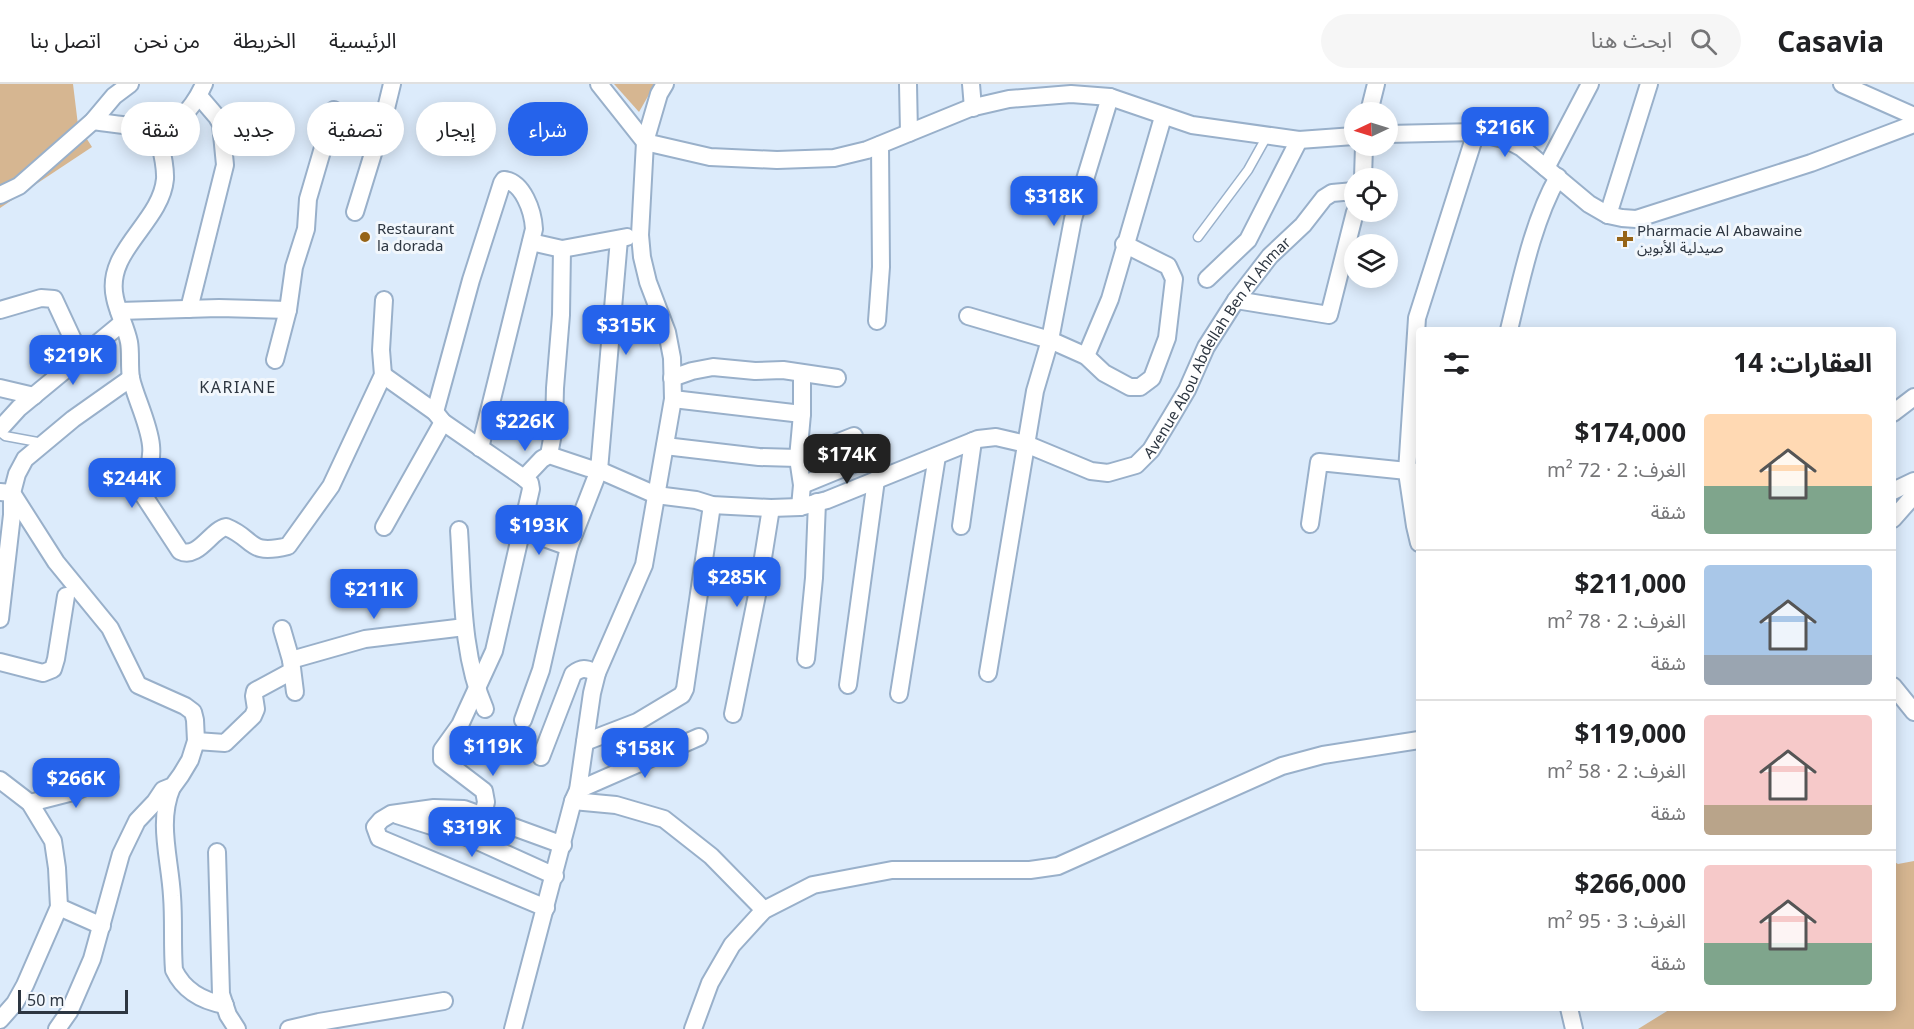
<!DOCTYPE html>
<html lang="ar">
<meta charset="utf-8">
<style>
:root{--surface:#fff;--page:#f6f6f6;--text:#202124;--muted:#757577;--line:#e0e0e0;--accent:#2563eb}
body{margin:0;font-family:"Noto Sans","Noto Sans Arabic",sans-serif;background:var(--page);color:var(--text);direction:rtl;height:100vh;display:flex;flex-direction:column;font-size:22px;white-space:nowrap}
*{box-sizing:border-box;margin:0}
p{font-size:20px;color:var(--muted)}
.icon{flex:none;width:33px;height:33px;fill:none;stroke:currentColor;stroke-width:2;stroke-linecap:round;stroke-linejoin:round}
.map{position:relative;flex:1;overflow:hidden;direction:ltr}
.side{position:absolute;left:1416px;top:243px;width:480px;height:684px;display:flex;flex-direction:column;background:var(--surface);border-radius:6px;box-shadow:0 3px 15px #0003;direction:rtl}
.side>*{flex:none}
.banner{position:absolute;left:18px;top:18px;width:570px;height:54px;direction:rtl;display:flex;gap:12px}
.needle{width:39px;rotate:266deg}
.controls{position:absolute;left:1344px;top:18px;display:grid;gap:12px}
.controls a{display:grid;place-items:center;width:54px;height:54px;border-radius:50%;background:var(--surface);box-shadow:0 3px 15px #0003;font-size:30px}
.scale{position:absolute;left:18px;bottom:15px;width:110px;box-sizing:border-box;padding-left:6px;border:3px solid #2d3641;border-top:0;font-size:16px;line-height:21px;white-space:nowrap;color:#2d3641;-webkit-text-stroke:4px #f2f7fc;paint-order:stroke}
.price{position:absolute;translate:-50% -51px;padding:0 14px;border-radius:12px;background:var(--accent);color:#fff;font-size:20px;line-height:39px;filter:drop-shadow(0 2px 3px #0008)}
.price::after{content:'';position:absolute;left:50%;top:36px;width:18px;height:14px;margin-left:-9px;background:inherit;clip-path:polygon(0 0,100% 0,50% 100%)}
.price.on{background:#222;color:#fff}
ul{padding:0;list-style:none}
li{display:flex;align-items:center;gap:18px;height:150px;padding:0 24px}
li+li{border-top:2px solid var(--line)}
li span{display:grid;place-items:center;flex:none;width:168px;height:120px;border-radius:6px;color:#555}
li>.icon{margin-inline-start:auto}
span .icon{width:72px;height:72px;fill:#fffc;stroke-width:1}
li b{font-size:26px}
h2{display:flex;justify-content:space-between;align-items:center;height:72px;padding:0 24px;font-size:26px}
.chip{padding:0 21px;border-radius:27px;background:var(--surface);box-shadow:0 3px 15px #0003;font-size:21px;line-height:54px}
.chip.on{background:var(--accent);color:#fff}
header{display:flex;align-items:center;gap:36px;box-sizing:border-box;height:84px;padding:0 30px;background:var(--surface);border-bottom:2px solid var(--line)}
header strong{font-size:28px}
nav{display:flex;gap:33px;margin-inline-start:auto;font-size:21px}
.search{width:420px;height:54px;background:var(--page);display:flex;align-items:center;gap:15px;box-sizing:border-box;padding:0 21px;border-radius:33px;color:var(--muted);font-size:22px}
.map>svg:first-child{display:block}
.green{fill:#d6b691}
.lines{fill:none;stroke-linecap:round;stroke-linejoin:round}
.service-casing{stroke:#99b0ca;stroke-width:11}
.minor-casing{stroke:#99b0ca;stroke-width:20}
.service{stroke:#fff;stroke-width:8}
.minor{stroke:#fff;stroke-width:16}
.poi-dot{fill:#966417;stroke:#f2f7fc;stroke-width:2}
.labels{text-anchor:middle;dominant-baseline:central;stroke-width:6;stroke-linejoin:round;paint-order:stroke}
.poi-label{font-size:15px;fill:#2d3641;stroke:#f2f7fc;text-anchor:start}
.street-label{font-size:15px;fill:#2d3641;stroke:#f2f7fc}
.neighbourhood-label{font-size:16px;letter-spacing:1.5px;fill:#2d3641;stroke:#f2f7fc}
</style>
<header>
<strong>Casavia</strong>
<div class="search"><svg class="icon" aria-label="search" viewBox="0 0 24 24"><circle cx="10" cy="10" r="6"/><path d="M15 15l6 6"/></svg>ابحث هنا</div>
<nav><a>الرئيسية</a><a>الخريطة</a><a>من نحن</a><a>اتصل بنا</a></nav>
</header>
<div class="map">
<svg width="1914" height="945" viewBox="0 0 1914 945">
<rect width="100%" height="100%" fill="#dcebfb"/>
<g class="green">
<polygon points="0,0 73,0 78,41 92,63 0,124"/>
<polygon points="614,0 655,0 639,28"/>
<polygon points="1893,777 1898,780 1914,777 1914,945 1638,945 1672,924 1893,924"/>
</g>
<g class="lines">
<defs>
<g id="service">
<polyline points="1198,153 1248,86 1267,52"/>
<polyline points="0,348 5,352 43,359"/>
</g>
<g id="minor">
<polyline points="599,0 645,58 710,73 777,76 834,74 867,66 970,24 1009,15 1071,10 1110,13 1192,41 1299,56 1354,52"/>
<polyline points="908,0 909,49"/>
<polyline points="971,0 973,24"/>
<polyline points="1842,0 1914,32"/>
<polyline points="1369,28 1376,0"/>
<path d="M93,37C118,40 152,48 176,36C188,30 199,12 204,0"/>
<path d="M156,41C159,58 166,78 165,95C161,139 104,167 115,214C118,229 126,243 129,258C131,269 129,282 131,294C137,323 169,373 138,395L140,406L180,467C198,476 211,446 226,443C256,455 247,472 288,462L331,402L383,291L381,266L384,216"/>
<polyline points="1388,50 1476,48 1507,56 1522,64 1589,120 1608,131 1622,134 1636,135 1811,79 1914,40"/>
<polyline points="1546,84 1590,0"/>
<polyline points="1363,94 1364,62"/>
<polyline points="0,111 19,102 93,37 114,12 130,0"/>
<polyline points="355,128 383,37 392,0"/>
<polyline points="1608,131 1649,0"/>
<polyline points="531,158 562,165 627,153"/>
<polyline points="1207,195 1248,156 1299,56"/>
<polyline points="1236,216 1329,231 1355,128"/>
<polyline points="189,225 225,81 221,40 217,33 199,12"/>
<polyline points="0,226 41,214 54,215 81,273"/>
<polyline points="119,227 219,224 288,226"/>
<polyline points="968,232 1050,256 1086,272 1104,289 1130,303 1140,303 1152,294 1167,254 1174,195 1168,182 1124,160"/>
<polyline points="877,237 881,183 880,61"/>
<path d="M1509,246C1521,197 1533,137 1558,93"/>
<polyline points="1086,272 1110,215 1163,33"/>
<polyline points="275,276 288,226 294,183 306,145 308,115 334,26"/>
<polyline points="383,291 435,328 443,338 524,394 530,399 531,405 494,567 460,641 442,666 442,675 484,707 486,718 483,731"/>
<polyline points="672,294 692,287 713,283 755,287 783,286 837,294"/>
<polyline points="0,304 34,312"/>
<polyline points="673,315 802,330"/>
<path d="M435,328L471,196L502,99L504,96C523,98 533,127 534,145L480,364"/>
<polyline points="1893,329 1914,313"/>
<polyline points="0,345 19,324 122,239"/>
<polyline points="665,362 759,373 798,374 854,352"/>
<polyline points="549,371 554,344 555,304 561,231 562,165"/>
<path id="s1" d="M524,394L542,375L549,371L588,384L599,386L656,411L696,416L712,421L771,424L800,423L827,416L978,355L996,353L1026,360L1091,387L1108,389L1136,381L1151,366L1171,333L1187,306L1206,263L1236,216L1270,172L1303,141L1324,114L1332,109L1354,107"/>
<polyline points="802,401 880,369"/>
<polyline points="1893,407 1914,397"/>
<polyline points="0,408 12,409 56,478 110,544 138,601 185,622 193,628 195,636 196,657 190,676 181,691 173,702 163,706 155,718 137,737 121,770 92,875 69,928 57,945"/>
<polyline points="800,423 802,401 798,374 802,330 802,290"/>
<polyline points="1893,435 1914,411"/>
<polyline points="1310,440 1319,378 1417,388"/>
<polyline points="961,442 973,357"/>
<polyline points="384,443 443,338"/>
<path d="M459,446C463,506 461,570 485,625"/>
<polyline points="522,446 569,463"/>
<polyline points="1419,459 1415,442 1407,388 1417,234 1476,48"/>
<polyline points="0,535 12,431 12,409 17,390 25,375 73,335 131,294"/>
<polyline points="282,545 291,576 295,608"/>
<polyline points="806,575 814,494 817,418"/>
<polyline points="291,576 365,555 465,543"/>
<polyline points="0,578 43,589 53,585 56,575 66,512"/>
<polyline points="988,589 1035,307 1050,256 1073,135 1110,13"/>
<polyline points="848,601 876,396"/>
<polyline points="1893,602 1914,628"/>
<polyline points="899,610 937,372"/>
<polyline points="733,630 757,511 771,424"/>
<polyline points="523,636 541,586 569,463 599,386 619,155"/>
<polyline points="196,657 225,659 253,632 256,625 254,612 255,607 292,587"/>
<polyline points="585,658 637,638 682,611 685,605 712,421"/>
<path d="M541,673L573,590C583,582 587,585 597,589"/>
<polyline points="0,696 30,719 53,757 57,784 59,823 25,901 15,919 0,936"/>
<path d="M172,703C157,738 170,775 172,812C174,837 172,861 174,886C184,907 202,917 225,921"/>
<polyline points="578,706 699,653"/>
<polyline points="573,717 616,721 664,735 711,772 764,826"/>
<polyline points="30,719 73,708 110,693"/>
<polyline points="397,731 473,755 555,792"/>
<polyline points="217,768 221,910 228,931 237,945"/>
<polyline points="59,823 102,842"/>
<polyline points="546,824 379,754 375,743 381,736 391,730 434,724 464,725 563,761"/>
<polyline points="1569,924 1574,945"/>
<polyline points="289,945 319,938 444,917"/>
<polyline points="513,945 573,717 578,706 592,609 597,589 644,481 673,315 672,274 667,248 648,198 642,173 640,151 645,58 659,10 665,0"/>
<polyline points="693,945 710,899 732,861 764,826 813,801 892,786 1030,786 1058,782 1282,682 1323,671 1419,656"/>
</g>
</defs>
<use href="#service" class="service-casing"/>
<use href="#minor" class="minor-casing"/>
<use href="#service" class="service"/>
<use href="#minor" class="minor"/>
</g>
<g class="poi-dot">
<circle cx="365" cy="153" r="6"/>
<path d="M1622 146h6v6h6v6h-6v6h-6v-6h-6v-6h6z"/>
</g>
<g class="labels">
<g class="poi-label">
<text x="377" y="144">Restaurant<tspan x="377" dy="17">la dorada</tspan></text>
<text x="1637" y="146">Pharmacie Al Abawaine<tspan x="1637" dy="17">صيدلية الأبوين</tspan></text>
</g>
<g class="street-label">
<text stroke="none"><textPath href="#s1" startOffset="794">Avenue Abou Abdellah Ben Al Ahmar</textPath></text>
</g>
<g class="neighbourhood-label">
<text x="238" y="303">KARIANE</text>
</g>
</g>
</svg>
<div class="controls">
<a><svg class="needle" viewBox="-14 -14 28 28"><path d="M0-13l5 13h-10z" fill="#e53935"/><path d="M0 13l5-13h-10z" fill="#757577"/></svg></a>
<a><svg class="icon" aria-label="locate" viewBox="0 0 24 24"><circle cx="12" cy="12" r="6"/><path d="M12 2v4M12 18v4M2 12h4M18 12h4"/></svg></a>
<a><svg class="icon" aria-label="layers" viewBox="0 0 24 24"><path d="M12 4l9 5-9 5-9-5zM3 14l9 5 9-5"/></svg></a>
</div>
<div class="scale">50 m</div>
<b class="price" style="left:1505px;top:74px">$216K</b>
<b class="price" style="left:1054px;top:143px">$318K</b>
<b class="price" style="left:626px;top:272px">$315K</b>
<b class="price" style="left:73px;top:302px">$219K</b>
<b class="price" style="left:525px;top:368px">$226K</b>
<b class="price on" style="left:847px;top:401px">$174K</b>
<b class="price" style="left:132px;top:425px">$244K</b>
<b class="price" style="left:539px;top:472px">$193K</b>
<b class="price" style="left:737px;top:524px">$285K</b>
<b class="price" style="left:374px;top:536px">$211K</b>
<b class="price" style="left:493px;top:693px">$119K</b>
<b class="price" style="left:645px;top:695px">$158K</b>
<b class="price" style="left:76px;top:725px">$266K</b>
<b class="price" style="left:472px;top:774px">$319K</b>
<div class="banner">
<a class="chip on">شراء</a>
<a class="chip">إيجار</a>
<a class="chip">تصفية</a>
<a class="chip">جديد</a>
<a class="chip">شقة</a>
</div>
<section class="side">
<h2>العقارات: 14<svg class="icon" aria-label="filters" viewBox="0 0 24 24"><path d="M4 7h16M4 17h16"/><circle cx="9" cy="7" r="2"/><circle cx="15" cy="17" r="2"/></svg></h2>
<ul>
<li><span style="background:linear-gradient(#ffd9b3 60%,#7fa58c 0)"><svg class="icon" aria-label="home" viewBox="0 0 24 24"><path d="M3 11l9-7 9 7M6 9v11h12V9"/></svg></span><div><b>$174,000</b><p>الغرف: 2 · 72 m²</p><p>شقة</p></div></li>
<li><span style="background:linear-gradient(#a9c7e8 75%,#9aa5b1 0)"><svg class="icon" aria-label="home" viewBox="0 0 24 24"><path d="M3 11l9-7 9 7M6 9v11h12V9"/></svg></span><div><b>$211,000</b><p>الغرف: 2 · 78 m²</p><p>شقة</p></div></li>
<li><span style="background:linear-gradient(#f6c9c9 75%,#b9a48a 0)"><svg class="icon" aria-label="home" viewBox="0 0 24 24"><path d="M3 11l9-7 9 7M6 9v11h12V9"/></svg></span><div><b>$119,000</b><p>الغرف: 2 · 58 m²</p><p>شقة</p></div></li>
<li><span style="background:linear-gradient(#f6c9c9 65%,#7fa58c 0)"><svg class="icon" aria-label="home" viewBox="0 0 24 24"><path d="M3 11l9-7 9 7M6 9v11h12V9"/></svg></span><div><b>$266,000</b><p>الغرف: 3 · 95 m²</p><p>شقة</p></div></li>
</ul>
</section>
</div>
